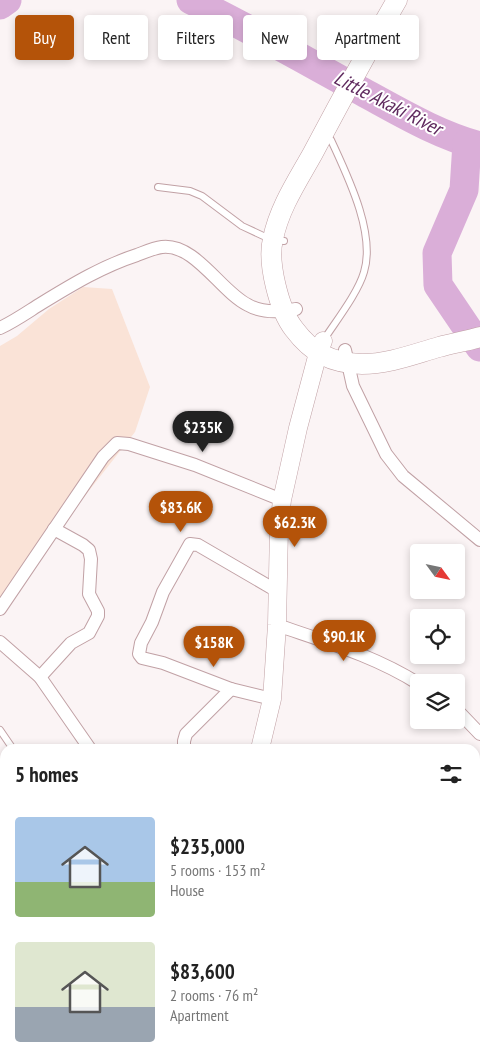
<!DOCTYPE html>
<meta charset="utf-8">
<style>
:root{--surface:#fff;--page:#f2f2f2;--text:#222;--muted:#767676;--accent:#b45309}
body{margin:0;font-family:"PT Sans Narrow",sans-serif;background:var(--page);color:var(--text);height:100vh;display:flex;flex-direction:column;font-size:19px;white-space:nowrap}
*{box-sizing:border-box;margin:0}
p{font-size:16px;color:var(--muted)}
.icon{flex:none;width:28px;height:28px;fill:none;stroke:currentColor;stroke-width:2;stroke-linecap:round;stroke-linejoin:round}
.map{position:relative;flex:1;overflow:hidden}
.panel{position:absolute;left:0px;top:744px;width:480px;height:321px;display:flex;flex-direction:column;background:var(--surface);border-radius:15px 15px 0 0;box-shadow:0 2px 8px #0003}
.panel>*{flex:none}
.hud{position:absolute;left:15px;top:15px;width:450px;height:45px;display:flex;gap:10px}
.needle{width:32px;rotate:123deg}
.tools{position:absolute;left:410px;top:544px;display:grid;gap:10px}
.tools a{display:grid;place-items:center;width:55px;height:55px;border-radius:5px;background:var(--surface);box-shadow:0 2px 8px #0003;font-size:25px}
.price{position:absolute;translate:-50% -42px;padding:0 11px;border-radius:18px;background:var(--accent);color:#fff;font-size:16px;line-height:32px;filter:drop-shadow(0 1px 2px #0008)}
.price::after{content:'';position:absolute;left:50%;top:30px;width:15px;height:11px;margin-left:-8px;background:inherit;clip-path:polygon(0 0,100% 0,50% 100%)}
.price.active{background:#222;color:#fff}
ul{padding:0;list-style:none}
li{display:flex;align-items:center;gap:15px;height:125px;padding:0 15px}
li span{display:grid;place-items:center;flex:none;width:140px;height:100px;border-radius:5px;color:#555}
li>.icon{margin-inline-start:auto}
span .icon{width:60px;height:60px;fill:#fffc;stroke-width:1}
li b{font-size:21px}
h2{display:flex;justify-content:space-between;align-items:center;height:60px;padding:0 15px;font-size:21px}
.pill{padding:0 18px;border-radius:5px;background:var(--surface);box-shadow:0 2px 8px #0003;font-size:18px;line-height:45px}
.pill.active{background:var(--accent);color:#fff}
.map>svg:first-child{display:block}
.green{fill:#fae3d7}
.lines{fill:none;stroke-linecap:round;stroke-linejoin:round}
.river{stroke:#daaed8;stroke-width:29}
.service-casing{stroke:#c1a1a5;stroke-width:8}
.minor-casing{stroke:#c1a1a5;stroke-width:14}
.secondary-casing{stroke:#c1a1a5;stroke-width:19}
.primary-casing{stroke:#c1a1a5;stroke-width:21}
.service{stroke:#fff;stroke-width:6}
.minor{stroke:#fff;stroke-width:12}
.secondary{stroke:#fff;stroke-width:18}
.primary{stroke:#fff;stroke-width:20}
.labels{text-anchor:middle;dominant-baseline:central;stroke-width:4;stroke-linejoin:round;paint-order:stroke}
.water-label{font-size:20px;font-style:italic;fill:#602b5f;stroke:#fff}
</style>
<div class="map">
<svg width="480" height="1064" viewBox="0 0 480 1064">
<rect width="100%" height="100%" fill="#fbf4f5"/>
<polygon class="green" points="83,287 112,289 150,387 135,432 0,604 0,346 17,336 49,309"/>
<g class="lines">
<g class="river">
<path d="M191,0C249,28 306,61 363,92C400,112 438,135 480,146"/>
<polyline points="0,5 7,0"/>
<polyline points="467,143 464,190 437,253 438,285 480,347"/>
</g>
<defs>
<g id="service">
<polyline points="158,187 190,191 202,196 242,226 272,240 284,241"/>
<path d="M323,341C336,321 358,293 364,272C376,233 347,175 331,140"/>
<polyline points="0,730 13,749"/>
<polyline points="0,833 5,828"/>
</g>
<g id="minor">
<path d="M0,328C15,321 29,311 42,303C73,284 103,266 137,255C145,252 154,248 162,247C195,243 221,292 248,305C262,313 281,312 296,309"/>
<polyline points="345,350 353,386 386,454 403,476 480,540"/>
<polyline points="0,609 103,457 117,443 129,444 195,465 282,500"/>
<path d="M277,625C326,642 375,656 419,684"/>
<polyline points="0,642 40,677 90,749"/>
<polyline points="40,677 71,643 89,633 98,616 98,611 89,594 91,559 89,550 83,545 54,529"/>
<polyline points="272,699 231,689 163,663 142,658 139,654 141,643 152,622 163,592 190,544 198,545 277,591"/>
<polyline points="456,709 480,734"/>
<polyline points="184,749 184,741 186,734 231,689"/>
<polyline points="475,953 480,956"/>
<polyline points="0,968 5,963"/>
<polyline points="217,1060 222,1064"/>
<polyline points="423,1060 428,1064"/>
<polyline points="280,1064 283,1060"/>
<polyline points="397,1064 400,1060"/>
</g>
<g id="secondary">
<polyline points="260,749 272,699 277,625 279,528 282,500 298,428 318,353 323,341"/>
<polyline points="52,1064 55,1060"/>
</g>
<path id="primary" d="M397,0C368,50 340,102 313,153C298,180 279,208 273,239C267,262 279,310 294,329C312,353 331,363 362,364C389,364 414,354 439,347C453,343 467,341 480,337"/>
</defs>
<use href="#service" class="service-casing"/>
<use href="#minor" class="minor-casing"/>
<use href="#secondary" class="secondary-casing"/>
<use href="#primary" class="primary-casing"/>
<use href="#service" class="service"/>
<use href="#minor" class="minor"/>
<use href="#secondary" class="secondary"/>
<use href="#primary" class="primary"/>
</g>
<g class="labels">
<g class="water-label">
<text transform="translate(388 103) rotate(27)">Little Akaki River</text>
</g>
</g>
</svg>
<div class="tools">
<a><svg class="needle" viewBox="-14 -14 28 28"><path d="M0-13l5 13h-10z" fill="#e53935"/><path d="M0 13l5-13h-10z" fill="#767676"/></svg></a>
<a><svg class="icon" aria-label="locate" viewBox="0 0 24 24"><circle cx="12" cy="12" r="6"/><path d="M12 2v4M12 18v4M2 12h4M18 12h4"/></svg></a>
<a><svg class="icon" aria-label="layers" viewBox="0 0 24 24"><path d="M12 4l9 5-9 5-9-5zM3 14l9 5 9-5"/></svg></a>
</div>
<b class="price active" style="left:203px;top:453px">$235K</b>
<b class="price" style="left:181px;top:533px">$83.6K</b>
<b class="price" style="left:295px;top:548px">$62.3K</b>
<b class="price" style="left:344px;top:662px">$90.1K</b>
<b class="price" style="left:214px;top:668px">$158K</b>
<div class="hud">
<a class="pill active">Buy</a>
<a class="pill">Rent</a>
<a class="pill">Filters</a>
<a class="pill">New</a>
<a class="pill">Apartment</a>
</div>
<section class="panel">
<h2>5 homes<svg class="icon" aria-label="filters" viewBox="0 0 24 24"><path d="M4 7h16M4 17h16"/><circle cx="9" cy="7" r="2"/><circle cx="15" cy="17" r="2"/></svg></h2>
<ul>
<li><span style="background:linear-gradient(#a9c7e8 65%,#8fb573 0)"><svg class="icon" aria-label="home" viewBox="0 0 24 24"><path d="M3 11l9-7 9 7M6 9v11h12V9"/></svg></span><div><b>$235,000</b><p>5 rooms · 153 m²</p><p>House</p></div></li>
<li><span style="background:linear-gradient(#dfe7d0 65%,#9aa5b1 0)"><svg class="icon" aria-label="home" viewBox="0 0 24 24"><path d="M3 11l9-7 9 7M6 9v11h12V9"/></svg></span><div><b>$83,600</b><p>2 rooms · 76 m²</p><p>Apartment</p></div></li>
</ul>
</section>
</div>
